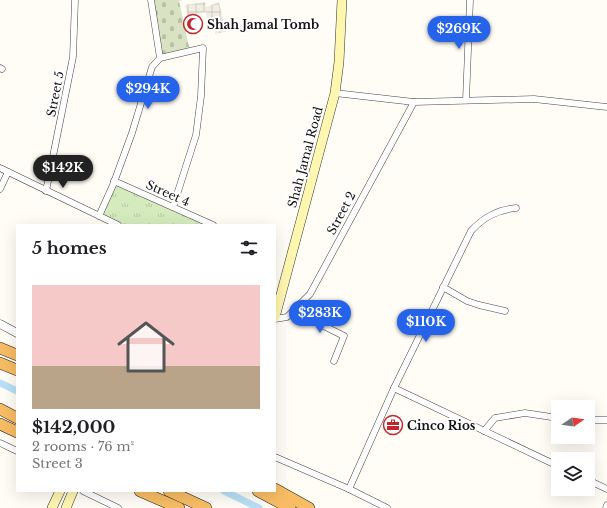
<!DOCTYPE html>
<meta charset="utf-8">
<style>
:root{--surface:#fff;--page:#f6f6f6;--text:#202124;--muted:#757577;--line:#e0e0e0;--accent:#2563eb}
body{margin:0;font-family:"Libre Baskerville",serif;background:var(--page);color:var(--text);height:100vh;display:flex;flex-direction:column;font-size:15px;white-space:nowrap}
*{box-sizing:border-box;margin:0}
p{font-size:13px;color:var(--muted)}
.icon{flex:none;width:22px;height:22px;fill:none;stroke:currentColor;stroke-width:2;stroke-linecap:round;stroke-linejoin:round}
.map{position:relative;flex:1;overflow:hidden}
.panel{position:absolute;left:16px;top:224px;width:260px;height:268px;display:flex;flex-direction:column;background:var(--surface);border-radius:0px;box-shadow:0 4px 16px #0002}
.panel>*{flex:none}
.needle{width:26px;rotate:77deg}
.tools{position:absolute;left:551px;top:400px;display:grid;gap:8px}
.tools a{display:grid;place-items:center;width:44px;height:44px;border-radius:0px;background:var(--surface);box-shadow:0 4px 16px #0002;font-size:20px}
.price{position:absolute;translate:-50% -34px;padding:0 9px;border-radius:14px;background:var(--accent);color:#fff;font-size:13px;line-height:26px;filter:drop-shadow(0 1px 2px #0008)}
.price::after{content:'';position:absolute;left:50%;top:24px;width:12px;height:9px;margin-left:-6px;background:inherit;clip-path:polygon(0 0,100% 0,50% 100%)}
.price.on{background:#222;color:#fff}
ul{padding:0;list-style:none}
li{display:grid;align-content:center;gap:8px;height:212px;padding:0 16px}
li+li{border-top:1px solid var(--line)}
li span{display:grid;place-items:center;height:124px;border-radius:0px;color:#555}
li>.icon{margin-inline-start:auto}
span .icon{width:72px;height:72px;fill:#fffc;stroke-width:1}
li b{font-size:17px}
h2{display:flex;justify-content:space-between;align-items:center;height:48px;padding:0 16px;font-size:17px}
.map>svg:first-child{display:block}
.cemetery{fill:url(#cemetery-stones)}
.park{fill:url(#park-tufts)}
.plaza{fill:url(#plaza-grid)}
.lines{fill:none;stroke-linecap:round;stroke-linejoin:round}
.canal{stroke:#b9e0f7;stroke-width:7}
.minor-casing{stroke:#444;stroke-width:7}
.tertiary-casing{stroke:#444;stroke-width:9}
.secondary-casing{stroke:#333;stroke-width:10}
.trunk-casing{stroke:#222;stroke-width:12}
.minor{stroke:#fff;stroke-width:6}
.tertiary{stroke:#fff;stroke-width:8}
.secondary{stroke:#fff6b0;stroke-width:9}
.trunk{stroke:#f7bc64;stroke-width:11}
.labels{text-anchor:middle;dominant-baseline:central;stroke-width:4;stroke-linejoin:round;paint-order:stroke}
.poi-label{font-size:12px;font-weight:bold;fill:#111;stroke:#fff;text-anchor:start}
.street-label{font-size:12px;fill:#111;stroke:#fff}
</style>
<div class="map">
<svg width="607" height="508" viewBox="0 0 607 508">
<defs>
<pattern id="cemetery-stones" width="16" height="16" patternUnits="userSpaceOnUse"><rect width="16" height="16" fill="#d9e3c4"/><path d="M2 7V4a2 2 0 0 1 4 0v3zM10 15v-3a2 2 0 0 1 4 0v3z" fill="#b9c2a7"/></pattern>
<pattern id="park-tufts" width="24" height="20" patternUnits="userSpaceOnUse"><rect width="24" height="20" fill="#d5ebbd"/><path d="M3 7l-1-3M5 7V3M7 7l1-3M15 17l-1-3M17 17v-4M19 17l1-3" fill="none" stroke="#b6c8a1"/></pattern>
<pattern id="plaza-grid" width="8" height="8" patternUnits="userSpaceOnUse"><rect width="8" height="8" fill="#f1ede2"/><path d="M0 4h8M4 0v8" fill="none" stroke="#cecac1"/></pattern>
</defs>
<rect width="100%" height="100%" fill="#fffdf5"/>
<polygon class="cemetery" points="151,0 183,0 179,1 190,51 160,58"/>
<polygon class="park" points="114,181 213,225 118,225 99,216"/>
<polygon class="plaza" points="205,2 206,7 219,2 226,32 215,34 215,30 210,31 206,12 193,15 197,32 191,33 185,5"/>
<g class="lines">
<g class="canal">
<polyline points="0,383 17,391"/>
<polyline points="224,491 259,508"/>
</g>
<defs>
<g id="minor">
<polyline points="160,58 203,48 201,96 196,135 173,207"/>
<polyline points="0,68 2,69"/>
<polyline points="335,93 414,102 534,99 607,107"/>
<polyline points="466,100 470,0"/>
<polyline points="0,168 118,225"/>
<polyline points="114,181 213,225"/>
<polyline points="0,189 8,172"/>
<polyline points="46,191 73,57 75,0"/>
<polyline points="99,216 113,185 132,133 152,67 160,58 151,0"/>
<polyline points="443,287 467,301 479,305 505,311"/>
<polyline points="294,311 344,336 334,361"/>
<polyline points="275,319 287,317 310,294 414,102"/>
<polyline points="394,388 558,466"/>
<polyline points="588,420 607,420"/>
<polyline points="484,431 495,418 525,413 558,418"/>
<polyline points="0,443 17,451"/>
<polyline points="275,457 349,489 387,508"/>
<polyline points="588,480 607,489"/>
<path d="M349,489L394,388L471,231C484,217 497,210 516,208"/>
<polyline points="83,491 118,508"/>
<polyline points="606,508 607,505"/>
</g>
<polyline id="tertiary" points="0,324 17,333"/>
<g id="secondary">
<polyline points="275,317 335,93 339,62 342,0"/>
<polyline points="52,508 60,491"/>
<polyline points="66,508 73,491"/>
</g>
<g id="trunk">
<polyline points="0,348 17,355"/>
<polyline points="0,363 17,370"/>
<polyline points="0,409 17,418"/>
<polyline points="0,424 17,432"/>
<polyline points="275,489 309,508"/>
<polyline points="140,491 179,508"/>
<polyline points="169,491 206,508"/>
<polyline points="258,491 290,508"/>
</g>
</defs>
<use href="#minor" class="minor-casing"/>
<use href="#tertiary" class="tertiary-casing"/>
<use href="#secondary" class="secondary-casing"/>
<use href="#trunk" class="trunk-casing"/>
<use href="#minor" class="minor"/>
<use href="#tertiary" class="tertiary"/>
<use href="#secondary" class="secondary"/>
<use href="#trunk" class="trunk"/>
</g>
<defs>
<symbol id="mosque-ring" viewBox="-11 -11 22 22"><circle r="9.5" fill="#fff" stroke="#c4262e" stroke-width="1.5"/><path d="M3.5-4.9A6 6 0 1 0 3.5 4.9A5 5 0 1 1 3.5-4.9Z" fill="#c4262e"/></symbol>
<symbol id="office-ring" viewBox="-11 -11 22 22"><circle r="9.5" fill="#fff" stroke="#c4262e" stroke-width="1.5"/><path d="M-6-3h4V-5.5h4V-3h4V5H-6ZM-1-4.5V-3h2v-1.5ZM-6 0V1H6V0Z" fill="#c4262e"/></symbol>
</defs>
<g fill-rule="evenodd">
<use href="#mosque-ring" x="182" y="13" width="22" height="22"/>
<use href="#office-ring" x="382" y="414" width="22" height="22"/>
</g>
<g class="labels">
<g class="poi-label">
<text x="207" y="24">Shah Jamal Tomb</text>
<text x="407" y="425">Cinco Rios</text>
</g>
<g class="street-label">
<text transform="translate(55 94) rotate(-79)">Street 5</text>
<text transform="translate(305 157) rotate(-75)">Shah Jamal Road</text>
<text transform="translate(168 193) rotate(24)">Street 4</text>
<text transform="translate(341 213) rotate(-62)">Street 2</text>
</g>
</g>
</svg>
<div class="tools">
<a><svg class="needle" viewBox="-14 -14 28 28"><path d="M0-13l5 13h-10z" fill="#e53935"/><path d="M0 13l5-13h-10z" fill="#757577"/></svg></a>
<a><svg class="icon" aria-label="layers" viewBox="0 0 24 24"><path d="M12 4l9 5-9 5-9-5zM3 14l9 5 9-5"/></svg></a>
</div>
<b class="price" style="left:459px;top:50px">$269K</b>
<b class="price" style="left:148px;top:110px">$294K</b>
<b class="price on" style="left:63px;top:189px">$142K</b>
<b class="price" style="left:320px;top:334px">$283K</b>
<b class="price" style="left:426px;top:343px">$110K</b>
<section class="panel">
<h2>5 homes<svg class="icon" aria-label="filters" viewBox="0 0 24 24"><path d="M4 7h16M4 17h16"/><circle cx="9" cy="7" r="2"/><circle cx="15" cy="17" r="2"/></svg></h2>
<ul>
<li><span style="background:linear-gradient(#f6c9c9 65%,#b9a48a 0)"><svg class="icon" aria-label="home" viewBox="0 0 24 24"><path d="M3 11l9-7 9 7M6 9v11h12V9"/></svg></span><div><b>$142,000</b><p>2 rooms · 76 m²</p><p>Street 3</p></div></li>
</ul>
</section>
</div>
